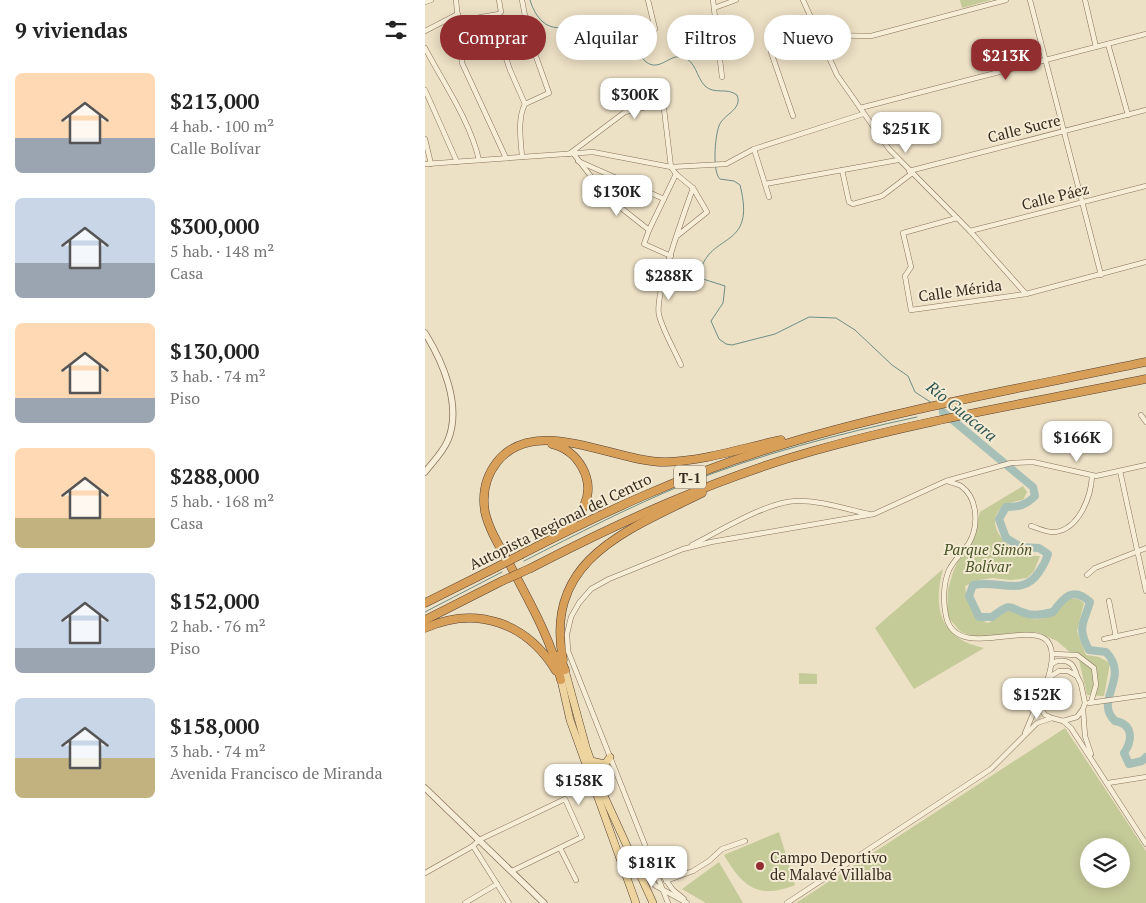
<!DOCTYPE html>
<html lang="es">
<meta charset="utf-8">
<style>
:root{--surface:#fff;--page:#f6f6f6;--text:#222;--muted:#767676;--accent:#932e30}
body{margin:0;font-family:"PT Serif",serif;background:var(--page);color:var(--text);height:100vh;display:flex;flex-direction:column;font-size:19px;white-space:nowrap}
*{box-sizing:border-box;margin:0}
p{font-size:16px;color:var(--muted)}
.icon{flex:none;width:28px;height:28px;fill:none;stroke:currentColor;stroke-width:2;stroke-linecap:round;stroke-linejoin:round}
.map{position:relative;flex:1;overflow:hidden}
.drawer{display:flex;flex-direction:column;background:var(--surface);width:425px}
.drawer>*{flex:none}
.guide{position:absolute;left:15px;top:15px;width:475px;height:45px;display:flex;gap:10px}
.tools{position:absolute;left:655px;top:838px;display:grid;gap:10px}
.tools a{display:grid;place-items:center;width:50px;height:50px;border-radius:50%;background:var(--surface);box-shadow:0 2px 12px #0003;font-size:25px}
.price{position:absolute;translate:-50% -42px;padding:0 11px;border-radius:10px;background:#fff;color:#222;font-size:16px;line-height:32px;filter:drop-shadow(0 1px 2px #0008)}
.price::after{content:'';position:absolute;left:50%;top:30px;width:15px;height:11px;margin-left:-8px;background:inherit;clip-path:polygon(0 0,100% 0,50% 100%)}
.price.on{background:var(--accent);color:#fff}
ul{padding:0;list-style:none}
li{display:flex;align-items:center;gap:15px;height:125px;padding:0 15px}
li span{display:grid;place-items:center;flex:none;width:140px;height:100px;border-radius:8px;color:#555}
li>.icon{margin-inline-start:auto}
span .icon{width:60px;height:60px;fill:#fffc;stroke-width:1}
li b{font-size:21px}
h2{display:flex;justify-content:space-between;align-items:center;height:60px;padding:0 15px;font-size:21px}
.tag{padding:0 18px;border-radius:22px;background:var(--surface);box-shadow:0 2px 12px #0003;font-size:18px;line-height:45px}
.tag.on{background:var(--accent);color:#fff}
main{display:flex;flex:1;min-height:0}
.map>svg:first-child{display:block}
.green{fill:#c5ca99;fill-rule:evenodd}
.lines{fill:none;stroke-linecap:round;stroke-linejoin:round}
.stream{stroke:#6d8e85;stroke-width:1}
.river{stroke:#a6c0b8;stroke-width:8}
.minor-casing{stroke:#87725c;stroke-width:5.5}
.tertiary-casing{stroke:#87725c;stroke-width:7}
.primary-casing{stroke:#554030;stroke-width:8}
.motorway-casing{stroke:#554030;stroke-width:9}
.minor{stroke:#f7eed8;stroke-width:4.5}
.tertiary{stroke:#f7eed8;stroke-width:5.5}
.primary{stroke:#eed49e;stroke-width:7}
.motorway{stroke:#d89f59;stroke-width:8}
.motorway-bridge-casing{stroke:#554030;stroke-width:9;stroke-linecap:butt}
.motorway-bridge{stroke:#d89f59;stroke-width:8}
.poi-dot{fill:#932e30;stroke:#f4ebd4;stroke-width:2}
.labels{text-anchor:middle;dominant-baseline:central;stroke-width:4;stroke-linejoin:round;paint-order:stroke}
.shield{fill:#f4ebd4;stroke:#706455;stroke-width:1}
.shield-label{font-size:14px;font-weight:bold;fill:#372a1f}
.street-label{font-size:15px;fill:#372a1f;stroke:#f4ebd4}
.park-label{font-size:15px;font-style:italic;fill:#485326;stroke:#f4ebd4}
.poi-label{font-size:15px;fill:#372a1f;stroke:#f4ebd4;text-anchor:start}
.water-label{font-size:16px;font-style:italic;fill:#2f5653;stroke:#f4ebd4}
</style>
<main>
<section class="drawer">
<h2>9 viviendas<svg class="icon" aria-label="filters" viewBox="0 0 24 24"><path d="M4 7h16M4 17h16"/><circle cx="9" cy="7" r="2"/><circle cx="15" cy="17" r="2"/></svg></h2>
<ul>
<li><span style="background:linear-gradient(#ffd9b3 65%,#9aa5b1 0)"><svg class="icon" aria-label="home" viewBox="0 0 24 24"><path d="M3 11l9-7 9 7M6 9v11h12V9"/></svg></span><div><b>$213,000</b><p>4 hab. · 100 m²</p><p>Calle Bolívar</p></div></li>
<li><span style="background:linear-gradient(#c9d6e8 65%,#9aa5b1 0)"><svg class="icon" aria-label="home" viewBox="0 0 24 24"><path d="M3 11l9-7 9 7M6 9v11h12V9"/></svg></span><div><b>$300,000</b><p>5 hab. · 148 m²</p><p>Casa</p></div></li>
<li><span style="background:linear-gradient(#ffd9b3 75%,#9aa5b1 0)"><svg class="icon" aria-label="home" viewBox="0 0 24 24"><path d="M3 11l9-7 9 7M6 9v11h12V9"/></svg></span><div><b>$130,000</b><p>3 hab. · 74 m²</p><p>Piso</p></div></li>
<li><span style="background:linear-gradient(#ffd9b3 70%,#c2b280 0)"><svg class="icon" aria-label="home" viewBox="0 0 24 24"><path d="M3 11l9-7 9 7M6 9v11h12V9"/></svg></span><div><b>$288,000</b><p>5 hab. · 168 m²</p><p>Casa</p></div></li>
<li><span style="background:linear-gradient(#c9d6e8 75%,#9aa5b1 0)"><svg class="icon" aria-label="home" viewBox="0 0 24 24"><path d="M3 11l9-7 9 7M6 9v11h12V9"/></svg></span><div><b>$152,000</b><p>2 hab. · 76 m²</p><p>Piso</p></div></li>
<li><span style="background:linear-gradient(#c9d6e8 60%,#c2b280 0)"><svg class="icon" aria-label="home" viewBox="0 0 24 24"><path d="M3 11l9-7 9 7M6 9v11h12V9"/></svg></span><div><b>$158,000</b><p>3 hab. · 74 m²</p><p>Avenida Francisco de Miranda</p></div></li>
</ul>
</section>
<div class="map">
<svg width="721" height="903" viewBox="0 0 721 903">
<rect width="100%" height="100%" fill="#ece0c5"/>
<g class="green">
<polygon points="535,0 566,0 537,8"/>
<path d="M598,486L602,492L598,500C546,507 575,556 615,556L609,571L602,578L586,580L567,578L554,580L540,586C542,603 547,615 562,623C571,621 577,611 586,611C591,611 599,616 604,618C621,623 635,611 643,598L653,599L659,603L652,631L661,655L674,657L685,663L679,696L662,695L654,660L632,641L611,632L551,637L536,632L522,616L523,590L528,572L533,561L546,544L555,512Z"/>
<path d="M518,569C507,609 516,639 559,648L489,689L450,628Z"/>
<polygon points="374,673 392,674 392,684 374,684"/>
<path d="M640,728L721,851V903H371ZM664,846H696V879H664Z"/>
<path d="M354,832L370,885C333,900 317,886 299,855Z"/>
<polygon points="294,862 318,903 281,903 257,889"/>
</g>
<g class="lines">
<g class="stream">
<path d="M105,0C110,17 122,33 143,26C150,24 155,21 162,23L182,43L206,44C212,49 215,57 221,62C235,72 244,54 257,57C271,60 271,77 280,86C290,95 301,87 312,95C318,110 298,114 294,126C290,136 287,172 295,179L309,181L315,185C332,251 284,231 275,273L278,279L300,286L298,303L286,321L294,339L301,344L307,345L350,334L384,317L411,318L430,330L467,365L483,376L490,392L507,403"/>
<polyline points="514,409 518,412"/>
<path d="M99,561C152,534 204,507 260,484C335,454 413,434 492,417"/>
<polyline points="0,612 77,572"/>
</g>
<path class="river" d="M518,412L608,487L610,496C601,505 594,507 581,507L574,519L581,538L596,547L614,548L623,554C621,561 619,565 614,572C597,598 574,579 548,585L544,596L554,617H567C589,600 583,609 603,614C612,616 620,614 628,612C639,597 648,586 665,602C658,625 652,627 664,650L681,652C706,678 668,700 690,721C708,724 708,740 699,753L704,764L717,761L721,757"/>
<defs>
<g id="minor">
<polyline points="31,0 37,63 81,158"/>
<polyline points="223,0 230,29"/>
<polyline points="288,0 297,77"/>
<polyline points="378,0 412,75 464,149 545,231 601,294"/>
<polyline points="605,0 676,275"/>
<polyline points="660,0 671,47"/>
<polyline points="0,2 6,0"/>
<polyline points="289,8 311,0"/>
<polyline points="67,17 85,70 100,104"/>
<polyline points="34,21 74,14 76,12 74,0"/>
<polyline points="0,31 33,14"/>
<polyline points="683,44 703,115"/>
<path d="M0,48C19,84 45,121 54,160"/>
<polyline points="0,90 32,162"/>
<polyline points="435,108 721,34"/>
<polyline points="368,116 346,52 348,48 394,35 446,36 581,0"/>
<polyline points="0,139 6,164"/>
<polyline points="329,149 340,184 473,160"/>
<polyline points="148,153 181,196 224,230 219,244 246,256"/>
<polyline points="144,154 200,112 233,104 239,109 246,167 251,174"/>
<path d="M97,157C96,141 92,119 100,104L124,93L104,37L97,0"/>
<polyline points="153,161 239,199"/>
<polyline points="0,164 168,152 246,167 301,164 329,149 438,114"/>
<polyline points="417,170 424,202 428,204 457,196 486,174"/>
<polyline points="484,171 721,110"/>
<polyline points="340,184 344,197"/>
<polyline points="532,218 478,233 486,267 480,276 486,310 601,294 721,262"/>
<polyline points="224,230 251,174 268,188"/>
<polyline points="545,231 721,186"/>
<path d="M252,236L282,212L268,188C260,211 229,294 234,315C238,331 249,349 256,365"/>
<polyline points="716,415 721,422"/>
<polyline points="695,471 721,591"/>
<path d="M522,481C527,483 533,484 536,486C553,498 554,526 544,543C538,552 529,560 524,570C518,584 518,602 521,616C533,675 650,589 623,678"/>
<path d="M606,526C613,528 622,533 630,532C654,529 666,497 667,476"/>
<path d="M267,545C295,531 341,502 371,501C395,500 420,509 444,514"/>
<polyline points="662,575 670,568 721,548"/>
<polyline points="684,601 691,637"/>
<polyline points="679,639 721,630"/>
<polyline points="628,654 652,655 669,668 671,685 666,702"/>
<path d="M627,664L632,661C645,659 649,665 652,676"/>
<polyline points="664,703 721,695"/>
<polyline points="613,704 620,715 625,717"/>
<polyline points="638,721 652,717 658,709"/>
<polyline points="600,733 623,678 634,671 643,671 652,676 656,684 660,703 658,709 660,736 666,754"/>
<polyline points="683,783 721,777"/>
<polyline points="48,846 84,903"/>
<polyline points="135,848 151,880"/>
<polyline points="215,869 231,886 262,903"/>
<polyline points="233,869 248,890 259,899"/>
<polyline points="0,873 48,846 54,840 140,799 157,837 87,871"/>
<polyline points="241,881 268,871 284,861 297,849 320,841"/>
<polyline points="40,903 72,884"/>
<polyline points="243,903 143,651 142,634 146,617 154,603 166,589 184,579 258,549 286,542 449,514 521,481 586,463 608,462 671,476 721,465"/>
<polyline points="362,903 566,769 612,723 627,718 638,721 646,728 721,844"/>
</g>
<g id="tertiary">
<path d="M0,333C18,362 37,406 23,440C18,452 8,462 0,472"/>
<polyline points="0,788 119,903"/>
</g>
<g id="primary">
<polyline points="140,670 161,747 175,787 228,903"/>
<polyline points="136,680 145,720 211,903"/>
<polyline points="166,761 180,764 185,757"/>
</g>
<g id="motorway">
<path d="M127,444C153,450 171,480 159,506C154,517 143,525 133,531"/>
<path d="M97,554C175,514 254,477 337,451C462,411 593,389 721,362"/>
<path d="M106,568C197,521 289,479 388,451C497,420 610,402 721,379"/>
<polyline points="0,603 70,568"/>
<polyline points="0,620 77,581"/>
<path d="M0,628C52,605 102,623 131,671"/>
<polyline points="134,655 140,670"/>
<path d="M138,660C118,559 203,530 277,493"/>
<path d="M136,680C126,639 104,601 84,563C75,547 64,530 60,512C57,494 61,476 72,462C111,413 190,463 241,462C279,461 318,448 356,440"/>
</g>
</defs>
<use href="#minor" class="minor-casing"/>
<use href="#tertiary" class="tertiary-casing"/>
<use href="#primary" class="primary-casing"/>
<use href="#motorway" class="motorway-casing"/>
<use href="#minor" class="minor"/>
<use href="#tertiary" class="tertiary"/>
<use href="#primary" class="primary"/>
<use href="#motorway" class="motorway"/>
<defs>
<g id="motorway-bridge">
<polyline points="70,568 97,554"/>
<polyline points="77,581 106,568"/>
</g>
</defs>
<use href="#motorway-bridge" class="motorway-bridge-casing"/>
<use href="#motorway-bridge" class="motorway-bridge"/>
</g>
<circle class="poi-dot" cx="335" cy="866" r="5"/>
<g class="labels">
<rect class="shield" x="249" y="465.5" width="32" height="23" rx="4"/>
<g class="shield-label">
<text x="265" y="477">T-1</text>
</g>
<g class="street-label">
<text transform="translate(599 128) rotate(-14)">Calle Sucre</text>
<text transform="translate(630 196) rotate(-14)">Calle Páez</text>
<text transform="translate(535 290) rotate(-8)">Calle Mérida</text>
<text transform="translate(135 521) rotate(-26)">Autopista Regional del Centro</text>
</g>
<g class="park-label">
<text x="563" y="549">Parque Simón<tspan x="563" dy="17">Bolívar</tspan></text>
</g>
<g class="poi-label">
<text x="345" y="857">Campo Deportivo<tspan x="345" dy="17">de Malavé Villalba</tspan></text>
</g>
<g class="water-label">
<text transform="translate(537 411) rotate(39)">Río Guacara</text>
</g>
</g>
</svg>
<div class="tools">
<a><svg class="icon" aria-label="layers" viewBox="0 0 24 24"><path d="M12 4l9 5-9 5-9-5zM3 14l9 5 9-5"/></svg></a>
</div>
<b class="price on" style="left:581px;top:81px">$213K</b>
<b class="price" style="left:210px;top:120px">$300K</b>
<b class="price" style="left:481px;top:154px">$251K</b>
<b class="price" style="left:192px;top:217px">$130K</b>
<b class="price" style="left:244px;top:301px">$288K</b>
<b class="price" style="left:652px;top:463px">$166K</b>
<b class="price" style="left:612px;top:720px">$152K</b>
<b class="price" style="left:154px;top:806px">$158K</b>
<b class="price" style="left:227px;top:888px">$181K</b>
<div class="guide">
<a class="tag on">Comprar</a>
<a class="tag">Alquilar</a>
<a class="tag">Filtros</a>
<a class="tag">Nuevo</a>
</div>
</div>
</main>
